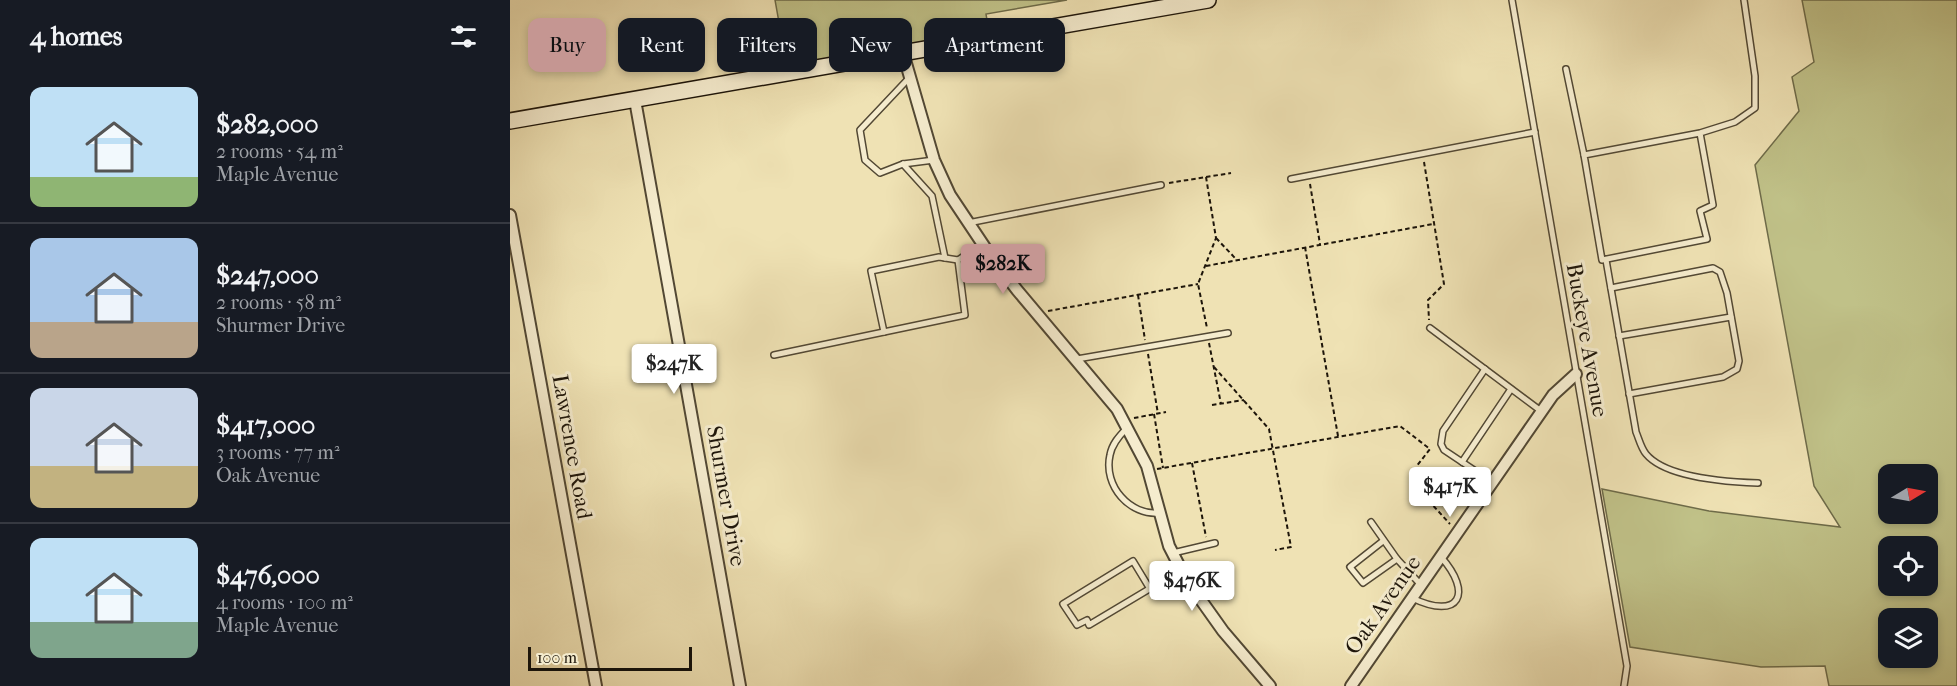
<!DOCTYPE html>
<meta charset="utf-8">
<style>
:root{--surface:#171b24;--page:#242831;--text:#f1f3f6;--muted:#9ea1a6;--line:#363941;--accent:#c59692}
body{margin:0;font-family:"IM FELL French Canon",serif;background:var(--page);color:var(--text);height:100vh;display:flex;flex-direction:column;font-size:22px;white-space:nowrap}
*{box-sizing:border-box;margin:0}
p{font-size:20px;color:var(--muted)}
.icon{flex:none;width:33px;height:33px;fill:none;stroke:currentColor;stroke-width:2;stroke-linecap:round;stroke-linejoin:round}
.map{position:relative;flex:1;overflow:hidden}
.side{display:flex;flex-direction:column;background:var(--surface);width:510px}
.side>*{flex:none}
.banner{position:absolute;left:18px;top:18px;width:570px;height:54px;display:flex;gap:12px}
.needle{width:39px;rotate:80deg}
.controls{position:absolute;left:1368px;top:464px;display:grid;gap:12px}
.controls a{display:grid;place-items:center;width:60px;height:60px;border-radius:12px;background:var(--surface);box-shadow:0 3px 9px #0003;font-size:30px}
.scale{position:absolute;left:18px;bottom:15px;width:164px;box-sizing:border-box;padding-left:6px;border:3px solid #1d150a;border-top:0;font-size:16px;line-height:21px;white-space:nowrap;color:#1d150a;-webkit-text-stroke:4px #f5ecce;paint-order:stroke}
.price{position:absolute;translate:-50% -51px;padding:0 14px;border-radius:6px;background:#fff;color:#222;font-size:20px;line-height:39px;filter:drop-shadow(0 2px 3px #0008)}
.price::after{content:'';position:absolute;left:50%;top:36px;width:18px;height:14px;margin-left:-9px;background:inherit;clip-path:polygon(0 0,100% 0,50% 100%)}
.price.current{background:var(--accent);color:#111}
ul{padding:0;list-style:none}
li{display:flex;align-items:center;gap:18px;height:150px;padding:0 30px}
li+li{border-top:2px solid var(--line)}
li span{display:grid;place-items:center;flex:none;width:168px;height:120px;border-radius:12px;color:#555}
li>.icon{margin-inline-start:auto}
span .icon{width:72px;height:72px;fill:#fffc;stroke-width:1}
li b{font-size:26px}
h2{display:flex;justify-content:space-between;align-items:center;height:72px;padding:0 30px;font-size:26px}
.pill{padding:0 21px;border-radius:12px;background:var(--surface);box-shadow:0 3px 9px #0003;font-size:21px;line-height:54px}
.pill.current{background:var(--accent);color:#111}
main{display:flex;flex:1;min-height:0}
.map>svg:first-child{display:block}
.green{fill:#c0c188;stroke:#6e6b49;stroke-width:1.5;fill-rule:evenodd}
.lines{fill:none;stroke-linecap:round;stroke-linejoin:round}
.lane-casing{stroke:#524834;stroke-width:8}
.street-casing{stroke:#524834;stroke-width:14}
.secondary-casing{stroke:#1d150a;stroke-width:18}
.path{stroke:#1d150a;stroke-width:2;stroke-dasharray:4.5 3;stroke-linecap:butt}
.lane{stroke:#f5ecce;stroke-width:5}
.street{stroke:#f5ecce;stroke-width:10}
.secondary{stroke:#f5ecce;stroke-width:15}
.labels{text-anchor:middle;dominant-baseline:central;stroke-width:6;stroke-linejoin:round;paint-order:stroke}
.street-label{font-size:22px;fill:#1d150a;stroke:#f5ecce}
</style>
<main>
<section class="side">
<h2>4 homes<svg class="icon" aria-label="filters" viewBox="0 0 24 24"><path d="M4 7h16M4 17h16"/><circle cx="9" cy="7" r="2"/><circle cx="15" cy="17" r="2"/></svg></h2>
<ul>
<li><span style="background:linear-gradient(#bfe0f5 75%,#8fb573 0)"><svg class="icon" aria-label="home" viewBox="0 0 24 24"><path d="M3 11l9-7 9 7M6 9v11h12V9"/></svg></span><div><b>$282,000</b><p>2 rooms · 54 m²</p><p>Maple Avenue</p></div></li>
<li><span style="background:linear-gradient(#a9c7e8 70%,#b9a48a 0)"><svg class="icon" aria-label="home" viewBox="0 0 24 24"><path d="M3 11l9-7 9 7M6 9v11h12V9"/></svg></span><div><b>$247,000</b><p>2 rooms · 58 m²</p><p>Shurmer Drive</p></div></li>
<li><span style="background:linear-gradient(#c9d6e8 65%,#c2b280 0)"><svg class="icon" aria-label="home" viewBox="0 0 24 24"><path d="M3 11l9-7 9 7M6 9v11h12V9"/></svg></span><div><b>$417,000</b><p>3 rooms · 77 m²</p><p>Oak Avenue</p></div></li>
<li><span style="background:linear-gradient(#bfe0f5 70%,#7fa58c 0)"><svg class="icon" aria-label="home" viewBox="0 0 24 24"><path d="M3 11l9-7 9 7M6 9v11h12V9"/></svg></span><div><b>$476,000</b><p>4 rooms · 100 m²</p><p>Maple Avenue</p></div></li>
</ul>
</section>
<div class="map">
<svg width="1447" height="686" viewBox="0 0 1447 686">
<rect width="100%" height="100%" fill="#efe2b4"/>
<filter id="stains"><feTurbulence type="fractalNoise" baseFrequency=".00333" numOctaves="4"/><feColorMatrix values="0 0 0 0 .2 0 0 0 0 .09 0 0 0 0 .02 0 0 0 .5 -.17"/></filter>
<radialGradient id="worn" r=".72"><stop offset=".6" stop-color="#630" stop-opacity="0"/><stop offset="1" stop-color="#630" stop-opacity=".3"/></radialGradient>
<g class="green">
<polygon points="265,0 557,0 476,14 480,38 278,73"/>
<path d="M1292,0H1447V686H1319L1315,666L1251,667L1120,647L1092,489L1199,511L1330,527L1304,486L1245,165L1289,111L1282,77L1304,62ZM1378,474H1418V513H1378ZM1378,546H1418V585H1378ZM1378,618H1418V657H1378Z"/>
</g>
<g class="lines">
<defs>
<g id="lane">
<polyline points="1002,0 1117,666 1114,686"/>
<polyline points="1056,69 1074,155"/>
<polyline points="400,77 350,130 355,160 370,173 393,164 424,160"/>
<polyline points="1190,133 1203,205 1190,211 1197,239 1092,260 1074,155 1190,133 1225,122 1245,108 1245,76 1234,0"/>
<polyline points="393,164 422,196 435,258"/>
<polyline points="781,179 1025,132"/>
<polyline points="458,223 651,185"/>
<path d="M1096,260L1126,432C1129,439 1131,448 1136,454C1156,478 1219,482 1248,483"/>
<polyline points="1101,288 1203,268 1210,272 1217,293 1229,361 1227,369 1213,377 1119,394"/>
<polyline points="920,328 1031,411"/>
<polyline points="374,332 361,271 429,257 448,260"/>
<polyline points="1109,336 1221,317"/>
<polyline points="264,355 455,315 448,260 472,244"/>
<polyline points="567,359 718,333"/>
<polyline points="975,369 933,431 931,444 934,450 982,482"/>
<path d="M617,428C609,436 602,444 600,455C593,486 620,516 650,513"/>
<polyline points="952,462 1001,389"/>
<polyline points="861,522 887,559 911,585"/>
<polyline points="873,541 840,567 853,583 887,559"/>
<polyline points="663,553 705,543"/>
<polyline points="640,589 623,561 553,604 567,625 577,620 579,625 671,570"/>
<path d="M902,598C950,621 963,593 931,557"/>
</g>
<g id="street">
<polyline points="393,53 424,160 440,195 478,252 507,290 607,409 637,466 659,546 676,579 713,631 760,686"/>
<polyline points="125,100 230,686"/>
<polyline points="0,215 86,686"/>
<polyline points="841,686 1043,395 1066,374"/>
</g>
<polyline id="secondary" points="0,121 698,0"/>
</defs>
<use href="#lane" class="lane-casing"/>
<use href="#street" class="street-casing"/>
<use href="#secondary" class="secondary-casing"/>
<g class="path">
<polyline points="914,162 934,284 918,300 919,320"/>
<polyline points="696,177 706,238 688,284 697,328"/>
<polyline points="659,183 721,173"/>
<polyline points="800,184 810,244"/>
<polyline points="706,238 725,258"/>
<polyline points="795,247 828,436"/>
<polyline points="696,266 923,224"/>
<polyline points="628,295 635,340"/>
<polyline points="538,311 688,284"/>
<polyline points="699,343 711,404"/>
<polyline points="638,354 648,414"/>
<polyline points="704,367 759,429 781,547 765,550"/>
<polyline points="702,405 734,400"/>
<polyline points="644,414 653,468"/>
<polyline points="624,418 656,412"/>
<polyline points="682,463 696,537"/>
<polyline points="647,469 890,426 920,449 906,467 908,489 940,524"/>
</g>
<use href="#lane" class="lane"/>
<use href="#street" class="street"/>
<use href="#secondary" class="secondary"/>
</g>
<g class="labels">
<g class="street-label">
<text transform="translate(1077 340) rotate(80)">Buckeye Avenue</text>
<text transform="translate(62 447) rotate(80)">Lawrence Road</text>
<text transform="translate(216 496) rotate(80)">Shurmer Drive</text>
<text transform="translate(873 605) rotate(-55)">Oak Avenue</text>
</g>
</g>
<rect width="100%" height="100%" filter="url(#stains)"/>
<rect width="100%" height="100%" fill="url(#worn)"/>
</svg>
<div class="controls">
<a><svg class="needle" viewBox="-14 -14 28 28"><path d="M0-13l5 13h-10z" fill="#e53935"/><path d="M0 13l5-13h-10z" fill="#9ea1a6"/></svg></a>
<a><svg class="icon" aria-label="locate" viewBox="0 0 24 24"><circle cx="12" cy="12" r="6"/><path d="M12 2v4M12 18v4M2 12h4M18 12h4"/></svg></a>
<a><svg class="icon" aria-label="layers" viewBox="0 0 24 24"><path d="M12 4l9 5-9 5-9-5zM3 14l9 5 9-5"/></svg></a>
</div>
<div class="scale">100 m</div>
<b class="price current" style="left:493px;top:295px">$282K</b>
<b class="price" style="left:164px;top:395px">$247K</b>
<b class="price" style="left:940px;top:518px">$417K</b>
<b class="price" style="left:682px;top:612px">$476K</b>
<div class="banner">
<a class="pill current">Buy</a>
<a class="pill">Rent</a>
<a class="pill">Filters</a>
<a class="pill">New</a>
<a class="pill">Apartment</a>
</div>
</div>
</main>
